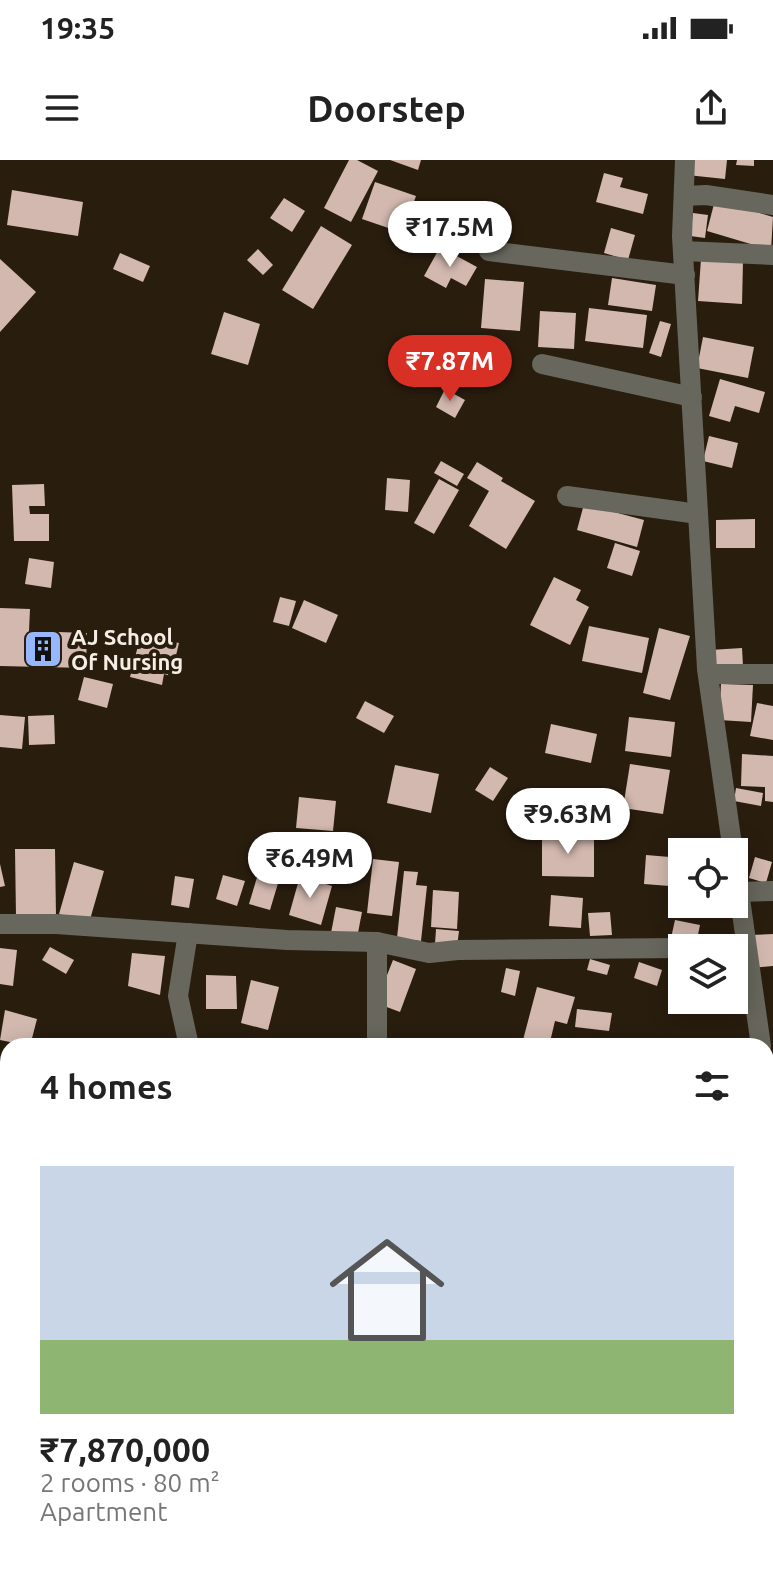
<!DOCTYPE html>
<meta charset="utf-8">
<style>
:root{--surface:#fff;--page:#f6f6f6;--text:#222;--muted:#767676;--line:#e0e0e0;--accent:#d93025}
body{margin:0;font-family:Ubuntu,sans-serif;background:var(--page);color:var(--text);height:100vh;display:flex;flex-direction:column;font-size:30px;white-space:nowrap}
*{box-sizing:border-box;margin:0}
p{font-size:26px;color:var(--muted)}
.icon{flex:none;width:44px;height:44px;fill:none;stroke:currentColor;stroke-width:2;stroke-linecap:round;stroke-linejoin:round}
.map{position:relative;flex:1;overflow:hidden}
.details{position:absolute;left:0px;top:878px;width:774px;height:538px;display:flex;flex-direction:column;background:var(--surface);border-radius:24px 24px 0 0;box-shadow:0 4px 20px #0003}
.details>*{flex:none}
.controls{position:absolute;left:668px;top:678px;display:grid;gap:16px}
.controls a{display:grid;place-items:center;width:80px;height:80px;border-radius:0px;background:var(--surface);box-shadow:0 4px 20px #0003;font-size:40px}
.price{position:absolute;translate:-50% -68px;padding:0 18px;border-radius:28px;background:#fff;color:#222;font-size:26px;line-height:52px;filter:drop-shadow(0 2px 4px #0008)}
.price::after{content:'';position:absolute;left:50%;top:48px;width:24px;height:18px;margin-left:-12px;background:inherit;clip-path:polygon(0 0,100% 0,50% 100%)}
.price.active{background:var(--accent);color:#fff}
ul{padding:0;list-style:none}
li{display:grid;align-content:center;gap:16px;height:424px;padding:0 40px}
li+li{border-top:2px solid var(--line)}
li span{display:grid;place-items:center;height:248px;border-radius:0px;color:#555}
li>.icon{margin-inline-start:auto}
span .icon{width:144px;height:144px;fill:#fffc;stroke-width:1}
li b{font-size:34px}
h2{display:flex;justify-content:space-between;align-items:center;height:96px;padding:0 40px;font-size:34px}
.status{display:flex;justify-content:space-between;align-items:center;height:56px;padding:0 40px;background:var(--surface);direction:ltr}
.status svg{height:22px;fill:currentColor}
header{display:flex;justify-content:space-between;align-items:center;height:104px;padding:0 40px;background:var(--surface);font-size:36px;font-weight:700}
.map>svg:first-child{display:block}
.building{fill:#d2b8af}
.lines{fill:none;stroke-linecap:round;stroke-linejoin:round}
.service{stroke:#67675d;stroke-width:11}
.minor{stroke:#67675d;stroke-width:20}
.labels{text-anchor:middle;dominant-baseline:central;stroke-width:8;stroke-linejoin:round;paint-order:stroke}
.poi-label{font-size:22px;font-weight:bold;fill:#f6eee4;stroke:#291d0e;text-anchor:start}
</style>
<div class="status"><b>19:35</b><svg viewBox="0 0 49 12"><path d="M0 12V9h3v3zM5 12V6h3v6zM10 12V3h3v9zM15 12V0h3v12zM26 1h20v11H26zM47 4h2v5h-2z"/></svg></div>
<header><svg class="icon" aria-label="menu" viewBox="0 0 24 24"><path d="M4 6h16M4 12h16M4 18h16"/></svg>Doorstep<svg class="icon" aria-label="share" viewBox="0 0 24 24"><path d="M12 15V3M7 8l5-5 5 5M5 13v7h14v-7"/></svg></header>
<div class="map">
<svg width="773" height="1415" viewBox="0 0 773 1415">
<rect width="100%" height="100%" fill="#291d0e"/>
<g class="building">
<polygon points="349,0 357,0 378,11 351,62 324,48"/>
<polygon points="390,0 421,0 418,10"/>
<polygon points="688,0 727,0 725,19 687,15"/>
<polygon points="737,0 754,0 754,6 736,5"/>
<polygon points="604,13 623,18 620,27 648,34 643,54 596,42"/>
<polygon points="375,22 416,36 403,73 362,59"/>
<polygon points="12,30 83,42 78,76 7,65"/>
<polygon points="284,38 305,51 292,72 270,58"/>
<polygon points="715,40 773,57 771,90 707,71"/>
<polygon points="693,53 708,55 705,78 690,76"/>
<polygon points="321,66 352,85 313,149 282,130"/>
<polygon points="611,68 635,75 628,100 604,93"/>
<polygon points="440,87 477,107 466,126 451,118 446,128 424,116"/>
<polygon points="258,89 273,105 263,115 247,100"/>
<polygon points="120,93 150,106 143,122 113,109"/>
<polygon points="0,99 36,132 0,172"/>
<polygon points="701,99 743,102 742,144 698,141"/>
<polygon points="612,118 656,125 652,151 608,145"/>
<polygon points="485,119 524,122 520,171 481,168"/>
<polygon points="589,148 647,155 643,188 585,181"/>
<polygon points="540,151 576,153 574,189 538,187"/>
<polygon points="224,152 260,164 248,205 211,194"/>
<polygon points="660,161 671,164 661,197 649,193"/>
<polygon points="703,177 754,187 748,218 697,208"/>
<polygon points="720,219 765,232 759,253 735,246 730,262 709,256"/>
<polygon points="445,229 465,240 455,258 436,247"/>
<polygon points="709,276 738,283 732,308 703,301"/>
<polygon points="441,301 464,314 457,326 434,313"/>
<polygon points="477,302 503,318 501,321 535,341 506,389 469,366 489,331 467,318"/>
<polygon points="387,318 410,320 408,352 385,350"/>
<polygon points="439,319 459,330 434,374 414,363"/>
<polygon points="44,324 45,346 29,346 30,354 49,354 49,381 14,381 12,325"/>
<polygon points="584,344 644,360 637,387 577,370"/>
<polygon points="755,359 755,388 716,388 716,360"/>
<polygon points="615,383 640,391 632,416 607,408"/>
<polygon points="29,398 54,402 51,428 25,424"/>
<polygon points="554,417 581,430 576,440 589,447 570,485 530,465"/>
<polygon points="280,437 296,441 289,466 273,462"/>
<polygon points="304,440 338,455 326,483 292,468"/>
<polygon points="0,448 30,449 29,471 87,473 86,508 0,506"/>
<polygon points="589,466 649,478 642,513 582,501"/>
<polygon points="659,468 690,476 670,540 643,533"/>
<polygon points="141,474 179,483 171,516 164,514 162,525 130,517"/>
<polygon points="742,488 743,506 711,508 710,490"/>
<polygon points="84,517 113,524 107,548 78,540"/>
<polygon points="721,524 753,525 751,562 719,560"/>
<polygon points="365,541 394,556 384,573 356,558"/>
<polygon points="757,543 773,546 773,580 750,576"/>
<polygon points="0,555 25,557 22,589 0,587"/>
<polygon points="54,555 55,584 29,585 28,556"/>
<polygon points="629,557 675,562 671,597 625,591"/>
<polygon points="551,564 597,574 591,603 545,593"/>
<polygon points="742,594 773,596 773,642 765,641 765,627 741,626"/>
<polygon points="630,604 670,610 663,654 623,648"/>
<polygon points="395,605 439,614 431,653 387,643"/>
<polygon points="490,607 508,618 493,641 475,630"/>
<polygon points="736,628 763,633 761,646 734,641"/>
<polygon points="299,637 336,641 333,671 296,668"/>
<polygon points="542,676 594,677 594,717 542,716"/>
<polygon points="15,689 55,689 56,757 16,757"/>
<polygon points="646,695 682,698 682,727 644,724"/>
<polygon points="755,697 772,702 766,723 749,718"/>
<polygon points="373,699 399,702 392,756 367,753"/>
<polygon points="74,702 104,711 89,763 59,754"/>
<polygon points="0,704 5,726 0,727"/>
<polygon points="404,711 418,712 416,725 427,726 421,781 397,778"/>
<polygon points="258,714 279,720 270,750 249,744"/>
<polygon points="223,715 245,721 237,746 216,739"/>
<polygon points="175,716 194,719 189,748 171,745"/>
<polygon points="300,716 332,726 321,765 289,755"/>
<polygon points="433,730 459,732 457,769 431,767"/>
<polygon points="551,735 583,738 581,768 549,766"/>
<polygon points="336,747 362,752 357,778 331,773"/>
<polygon points="610,752 612,775 590,776 588,753"/>
<polygon points="675,760 700,765 696,784 671,778"/>
<polygon points="436,769 459,771 457,787 435,784"/>
<polygon points="773,774 773,806 752,808 749,775"/>
<polygon points="50,787 74,800 66,814 42,800"/>
<polygon points="0,788 17,790 13,826 0,824"/>
<polygon points="132,793 165,796 160,835 128,826"/>
<polygon points="590,799 610,805 607,815 587,810"/>
<polygon points="393,800 416,809 400,852 376,843"/>
<polygon points="639,802 662,810 657,826 634,818"/>
<polygon points="506,808 520,811 515,836 501,832"/>
<polygon points="206,815 236,816 237,849 206,849"/>
<polygon points="251,820 279,827 268,870 241,863"/>
<polygon points="537,827 575,837 567,864 555,861 549,886 523,880"/>
<polygon points="577,849 612,853 609,871 575,867"/>
<polygon points="5,850 37,859 30,886 0,880"/>
<polygon points="0,1145 8,1145 8,1180 0,1179"/>
</g>
<g class="lines">
<polyline class="service" points="766,1382 773,1382"/>
<g class="minor">
<polyline points="685,0 682,76 707,509 733,692"/>
<polyline points="684,36 706,35 773,45"/>
<polyline points="489,91 685,115"/>
<polyline points="683,91 773,95"/>
<polyline points="542,204 692,237"/>
<polyline points="567,336 698,354"/>
<polyline points="708,514 773,514"/>
<polyline points="734,697 761,886"/>
<polyline points="739,732 773,731"/>
<polyline points="0,764 56,764 287,780 377,782 429,793 458,790 682,788"/>
<polyline points="188,773 178,836 189,886"/>
<polyline points="377,782 377,886"/>
<polyline points="766,969 773,1162"/>
<polyline points="0,1028 8,1027"/>
<polyline points="0,1218 8,1218"/>
<polyline points="766,1248 773,1248"/>
</g>
</g>
<defs>
<symbol id="building-square" viewBox="-11 -11 22 22"><rect x="-9" y="-9" width="18" height="18" rx="4" fill="#96b6fd" stroke="#291d0e"/><path d="M-4-6H4V6H1V3H-1V6H-4ZM-2.5-4.3h1.7v1.8h-1.7ZM.8-4.3h1.7v1.8H.8ZM-2.5-1h1.7V.8h-1.7ZM.8-1h1.7V.8H.8Z" fill="#111"/></symbol>
</defs>
<g fill-rule="evenodd">
<use href="#building-square" x="21" y="467" width="44" height="44"/>
</g>
<g class="labels">
<g class="poi-label">
<text x="71" y="476">AJ School<tspan x="71" dy="25">Of Nursing</tspan></text>
</g>
</g>
</svg>
<div class="controls">
<a><svg class="icon" aria-label="locate" viewBox="0 0 24 24"><circle cx="12" cy="12" r="6"/><path d="M12 2v4M12 18v4M2 12h4M18 12h4"/></svg></a>
<a><svg class="icon" aria-label="layers" viewBox="0 0 24 24"><path d="M12 4l9 5-9 5-9-5zM3 14l9 5 9-5"/></svg></a>
</div>
<b class="price" style="left:450px;top:109px">₹17.5M</b>
<b class="price active" style="left:450px;top:243px">₹7.87M</b>
<b class="price" style="left:568px;top:696px">₹9.63M</b>
<b class="price" style="left:310px;top:740px">₹6.49M</b>
<section class="details">
<h2>4 homes<svg class="icon" aria-label="filters" viewBox="0 0 24 24"><path d="M4 7h16M4 17h16"/><circle cx="9" cy="7" r="2"/><circle cx="15" cy="17" r="2"/></svg></h2>
<ul>
<li><span style="background:linear-gradient(#c9d6e8 70%,#8fb573 0)"><svg class="icon" aria-label="home" viewBox="0 0 24 24"><path d="M3 11l9-7 9 7M6 9v11h12V9"/></svg></span><div><b>₹7,870,000</b><p>2 rooms · 80 m²</p><p>Apartment</p></div></li>
</ul>
</section>
</div>
